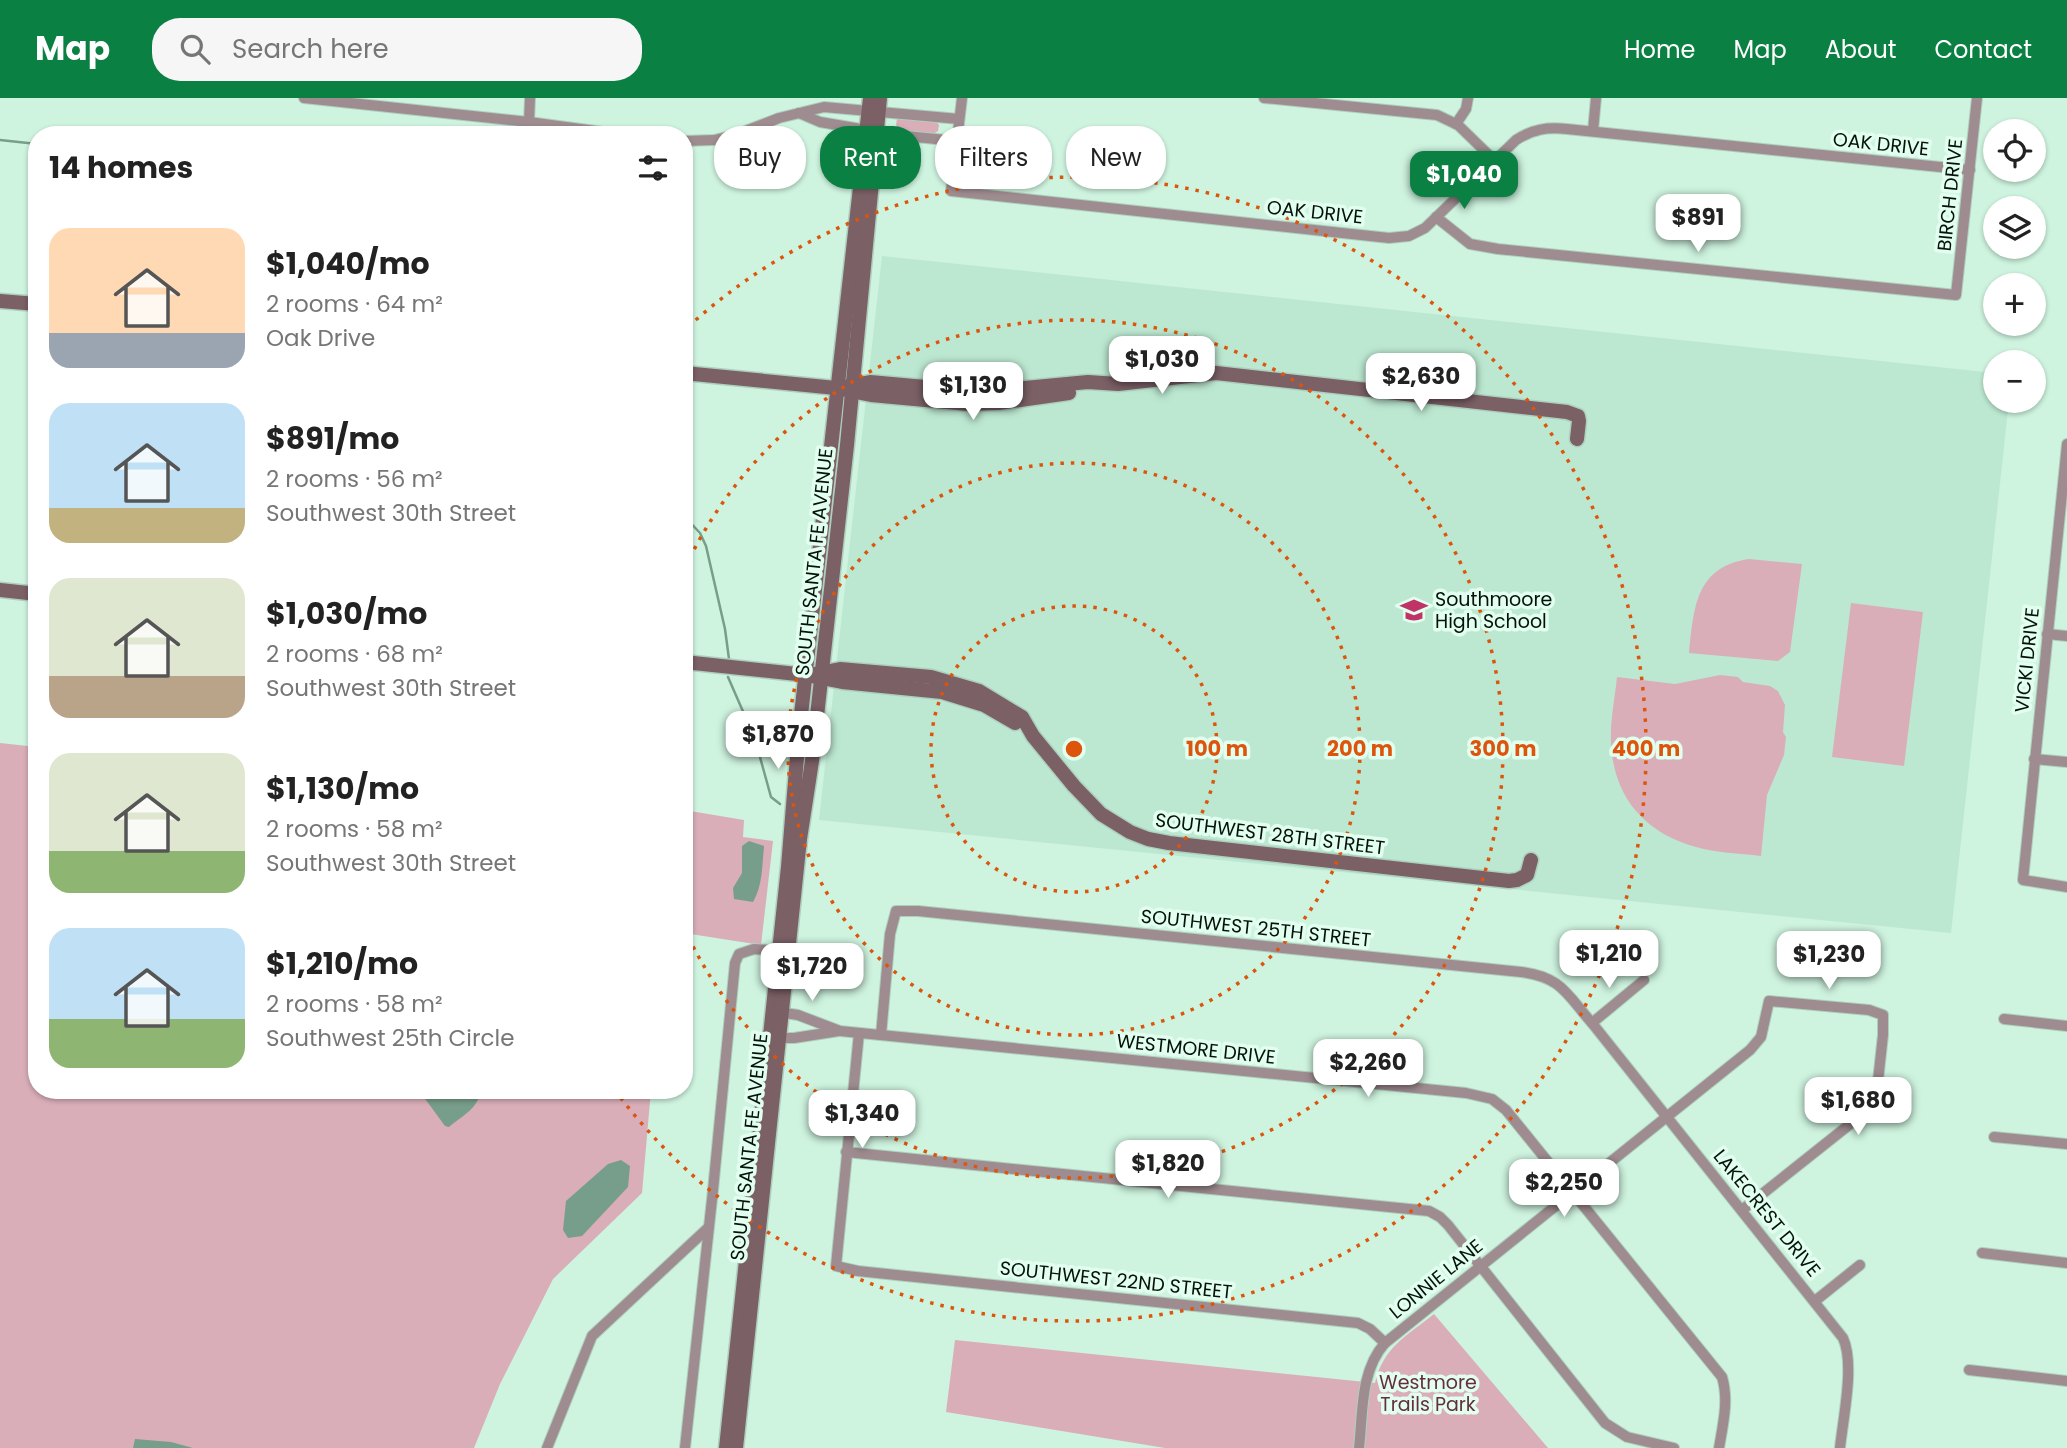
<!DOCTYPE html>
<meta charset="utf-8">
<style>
:root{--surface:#fff;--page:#f6f6f6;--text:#222;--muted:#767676;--accent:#0b8043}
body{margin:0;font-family:Poppins,sans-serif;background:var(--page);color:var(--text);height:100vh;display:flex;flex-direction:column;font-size:26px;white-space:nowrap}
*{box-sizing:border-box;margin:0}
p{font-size:23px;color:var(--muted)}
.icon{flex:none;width:38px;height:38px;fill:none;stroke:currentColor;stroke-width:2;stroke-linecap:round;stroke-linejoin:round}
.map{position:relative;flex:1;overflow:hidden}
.details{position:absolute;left:28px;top:28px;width:665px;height:973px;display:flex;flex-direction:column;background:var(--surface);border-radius:28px;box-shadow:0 2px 5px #0004}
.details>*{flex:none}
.top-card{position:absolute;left:714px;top:28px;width:665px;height:63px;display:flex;gap:14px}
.controls{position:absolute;left:1983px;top:21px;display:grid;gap:14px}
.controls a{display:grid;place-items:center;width:63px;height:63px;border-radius:50%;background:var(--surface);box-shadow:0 2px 5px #0004;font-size:35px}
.price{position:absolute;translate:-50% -60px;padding:0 16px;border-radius:14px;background:#fff;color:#222;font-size:23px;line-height:46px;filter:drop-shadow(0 2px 4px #0008)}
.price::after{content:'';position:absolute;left:50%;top:42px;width:21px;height:16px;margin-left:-10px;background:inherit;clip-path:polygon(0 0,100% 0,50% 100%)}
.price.selected{background:var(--accent);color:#fff}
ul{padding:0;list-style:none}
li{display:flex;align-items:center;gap:21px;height:175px;padding:0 21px}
li span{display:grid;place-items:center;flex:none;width:196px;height:140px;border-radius:21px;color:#555}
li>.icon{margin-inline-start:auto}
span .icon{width:84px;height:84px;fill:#fffc;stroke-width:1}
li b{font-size:30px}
h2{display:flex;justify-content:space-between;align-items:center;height:84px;padding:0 21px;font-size:30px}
.chip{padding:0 24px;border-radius:28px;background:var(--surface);box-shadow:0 2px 5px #0004;font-size:24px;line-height:63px}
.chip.selected{background:var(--accent);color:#fff}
header{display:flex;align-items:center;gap:42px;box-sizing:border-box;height:98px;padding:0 35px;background:var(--accent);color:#fff}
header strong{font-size:33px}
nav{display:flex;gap:38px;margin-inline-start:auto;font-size:24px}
.search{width:490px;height:63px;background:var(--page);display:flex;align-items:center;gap:18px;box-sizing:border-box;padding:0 24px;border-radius:28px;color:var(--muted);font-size:26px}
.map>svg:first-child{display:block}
.built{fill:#bce8d1}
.green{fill:#d9aeb8}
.water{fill:#779e8a}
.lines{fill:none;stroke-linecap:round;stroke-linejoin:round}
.stream{stroke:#779e8a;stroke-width:2.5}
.street-casing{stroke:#aecfbd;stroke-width:12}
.secondary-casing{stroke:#aecfbd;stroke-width:17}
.street{stroke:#9f8c90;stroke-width:10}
.secondary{stroke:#7b6066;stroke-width:14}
.ring{fill:none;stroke:#dd550c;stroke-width:3.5;stroke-dasharray:3.5 7}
.labels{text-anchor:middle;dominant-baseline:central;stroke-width:7;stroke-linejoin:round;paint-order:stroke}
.street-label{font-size:19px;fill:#05110b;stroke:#e1feee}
.poi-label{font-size:19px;fill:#05110b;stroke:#e1feee;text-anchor:start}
.park-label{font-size:19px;fill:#652d3d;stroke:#e1feee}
.centre{fill:#dd550c;stroke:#e1feee;stroke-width:3.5}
.ring-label{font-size:21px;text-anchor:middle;font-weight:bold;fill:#dd550c;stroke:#e1feee;stroke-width:7;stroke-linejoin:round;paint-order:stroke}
</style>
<header>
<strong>Map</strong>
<div class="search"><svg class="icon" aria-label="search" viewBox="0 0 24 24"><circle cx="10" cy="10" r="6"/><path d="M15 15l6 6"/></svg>Search here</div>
<nav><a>Home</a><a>Map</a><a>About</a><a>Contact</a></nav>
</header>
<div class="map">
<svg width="2067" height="1350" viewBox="0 0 2067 1350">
<rect width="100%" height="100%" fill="#cef3df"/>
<polygon class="built" points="882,158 1995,275 1995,303 2009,303 1951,835 819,722"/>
<g class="green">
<polygon points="902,18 935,22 939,27 938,33 933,36 900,32 896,27 897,21"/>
<path d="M1749,461L1802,466L1790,554L1778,563L1689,555C1694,510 1695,469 1749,461Z"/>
<polygon points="1851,505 1923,514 1904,668 1832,659"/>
<path d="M1720,577L1738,579L1743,584L1770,588L1778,593L1785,607L1783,634L1786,639L1784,657L1767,697L1761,758C1739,755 1716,755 1696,749C1644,735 1613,698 1611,644C1610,623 1615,600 1617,579L1675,586Z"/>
<polygon points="0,645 37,649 37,992 651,992 642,1095 553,1181 500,1286 474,1350 0,1350"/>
<polygon points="684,712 744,722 743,739 773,743 761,847 684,835"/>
<path d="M1434,1216L1548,1350H1165L946,1314L955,1242L1375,1285C1383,1249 1407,1238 1434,1216Z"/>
</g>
<g class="water">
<path d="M749,743L764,748C762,767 763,787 753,804L734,801L733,790L742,775V748Z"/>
<path d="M422,992H481C478,1011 463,1017 449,1029L445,1028L423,998Z"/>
<polygon points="621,1062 630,1068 628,1089 582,1138 568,1140 563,1132 566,1103 608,1066"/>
<polygon points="135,1341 171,1344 193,1350 133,1350"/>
</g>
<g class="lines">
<g class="stream">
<polyline points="0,42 37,46"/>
<polyline points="684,418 700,435 706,448 725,531 729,561"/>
<polyline points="728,579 755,641 771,699 780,706"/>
</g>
<defs>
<g id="street">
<polyline points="304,0 529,24 625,37"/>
<path d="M962,0L951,93L1389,140L1409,138L1425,130L1516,42C1533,31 1547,29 1567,31L1970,72"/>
<polyline points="1264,0 1437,17 1458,27 1494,62"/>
<polyline points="799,15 820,24 896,37 956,43"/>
<polyline points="529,24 530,0"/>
<polyline points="1456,26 1466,11 1468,0"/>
<polyline points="1593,33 1596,0"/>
<polyline points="684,43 714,42 735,37 779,20 824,9 959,21"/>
<polyline points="1436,119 1470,146 1498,151 1956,197 1977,0"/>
<polyline points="2067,346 2023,782 2067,789"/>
<polyline points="2047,536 2067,538"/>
<polyline points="2034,661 2067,664"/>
<path d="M778,914L798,917L840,933L1466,995L1492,1001L1506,1012L1722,1279C1729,1302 1723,1326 1719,1350"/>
<polyline points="2004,921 2067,928"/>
<polyline points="1592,925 1644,882"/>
<polyline points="859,935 836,1168 858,1173 1358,1225 1370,1231 1385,1245"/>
<path d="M881,937L890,836L896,813H918L1521,874C1562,879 1567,897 1592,925L1843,1240C1855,1266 1843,1320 1840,1350"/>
<polyline points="774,940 794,940 839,933"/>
<polyline points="1994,1039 2067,1046"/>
<polyline points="846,1054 1429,1113 1440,1119 1448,1127 1605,1325 1627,1339 1674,1350"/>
<polyline points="1982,1155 2067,1165"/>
<polyline points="1815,1203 1860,1167"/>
<polyline points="1969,1272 2067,1283"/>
<polyline points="547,1350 592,1238 708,1130"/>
<polyline points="685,1350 713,1092 735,865 739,856 754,851 779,853"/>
<path d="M1359,1350C1363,1315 1360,1273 1385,1245L1750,952L1761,939L1769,903L1869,912L1883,917V937L1877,992L1871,1006L1859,1019L1742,1112"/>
</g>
<g id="secondary">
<polyline points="0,203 37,206"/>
<polyline points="684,275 836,290 871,297 968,306 999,305 1069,295"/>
<polyline points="844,289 870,284 980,294 1088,284 1118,286 1216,275 1567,314 1578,318 1579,323 1577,341"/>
<polyline points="0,492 37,496"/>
<polyline points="684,564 806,577 842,584 942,594 984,607 1015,625"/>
<polyline points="814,576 840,571 931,579 979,593 1022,619 1033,638 1074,688 1101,716 1130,734 1148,741 1169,745 1509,783 1517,782 1527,777 1531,762"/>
<polyline points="726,1350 788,769 799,635 870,0"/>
<polyline points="736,1350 800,741 812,663 847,347 880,0"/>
</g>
</defs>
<use href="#street" class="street-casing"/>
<use href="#secondary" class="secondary-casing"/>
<use href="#street" class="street"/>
<use href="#secondary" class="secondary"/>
</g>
<g class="ring">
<circle cx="1074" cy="651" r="143"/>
<circle cx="1074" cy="651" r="286"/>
<path d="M685 470A429 429 0 1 1 685 832"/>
<path d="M688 229A572 572 0 1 1 617 995"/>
</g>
<defs>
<symbol id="school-bare" viewBox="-9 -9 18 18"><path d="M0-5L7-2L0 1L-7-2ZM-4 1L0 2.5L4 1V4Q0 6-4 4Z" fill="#c03366" stroke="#e1feee" stroke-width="2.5" paint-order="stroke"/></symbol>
</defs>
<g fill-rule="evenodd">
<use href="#school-bare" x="1395" y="493" width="38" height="38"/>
</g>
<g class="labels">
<g class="street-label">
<text transform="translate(1881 46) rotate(6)">OAK DRIVE</text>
<text transform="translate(1950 97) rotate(-84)">BIRCH DRIVE</text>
<text transform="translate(1315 114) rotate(6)">OAK DRIVE</text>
<text transform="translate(814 464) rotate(-84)">SOUTH SANTA FE AVENUE</text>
<text transform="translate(2027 562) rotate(-84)">VICKI DRIVE</text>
<text transform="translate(1270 736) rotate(7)">SOUTHWEST 28TH STREET</text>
<text transform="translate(1256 830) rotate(6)">SOUTHWEST 25TH STREET</text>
<text transform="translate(1196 951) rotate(6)">WESTMORE DRIVE</text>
<text transform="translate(749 1049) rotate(-84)">SOUTH SANTA FE AVENUE</text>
<text transform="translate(1767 1115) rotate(51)">LAKECREST DRIVE</text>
<text transform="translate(1436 1181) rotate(-39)">LONNIE LANE</text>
<text transform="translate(1116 1182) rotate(6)">SOUTHWEST 22ND STREET</text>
</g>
<g class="poi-label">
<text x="1435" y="501">Southmoore<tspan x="1435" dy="22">High School</tspan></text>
</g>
<g class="park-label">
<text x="1428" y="1284">Westmore<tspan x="1428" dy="22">Trails Park</tspan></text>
</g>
</g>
<circle cx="1074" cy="651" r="10" class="centre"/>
<g class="ring-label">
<text x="1217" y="658">100 m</text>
<text x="1360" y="658">200 m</text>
<text x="1503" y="658">300 m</text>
<text x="1646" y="658">400 m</text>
</g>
</svg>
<div class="controls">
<a><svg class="icon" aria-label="locate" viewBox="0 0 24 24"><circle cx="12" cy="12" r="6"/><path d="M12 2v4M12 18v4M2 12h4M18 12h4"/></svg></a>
<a><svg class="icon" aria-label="layers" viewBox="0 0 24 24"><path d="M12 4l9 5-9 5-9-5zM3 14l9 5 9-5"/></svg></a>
<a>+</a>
<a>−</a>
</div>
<b class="price selected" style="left:1464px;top:113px">$1,040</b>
<b class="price" style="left:1698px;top:156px">$891</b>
<b class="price" style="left:1162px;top:298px">$1,030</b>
<b class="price" style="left:1421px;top:315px">$2,630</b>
<b class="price" style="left:973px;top:324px">$1,130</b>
<b class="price" style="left:778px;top:673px">$1,870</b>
<b class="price" style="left:1609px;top:892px">$1,210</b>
<b class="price" style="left:1829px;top:893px">$1,230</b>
<b class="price" style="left:812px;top:905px">$1,720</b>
<b class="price" style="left:1368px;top:1001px">$2,260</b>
<b class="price" style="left:1858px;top:1039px">$1,680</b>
<b class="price" style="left:862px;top:1052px">$1,340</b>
<b class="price" style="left:1168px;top:1102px">$1,820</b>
<b class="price" style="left:1564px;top:1121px">$2,250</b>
<div class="top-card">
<a class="chip">Buy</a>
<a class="chip selected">Rent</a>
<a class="chip">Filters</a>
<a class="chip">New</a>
</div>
<section class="details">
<h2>14 homes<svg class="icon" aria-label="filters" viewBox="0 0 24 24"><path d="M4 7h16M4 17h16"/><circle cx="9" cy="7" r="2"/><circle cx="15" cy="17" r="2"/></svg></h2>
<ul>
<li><span style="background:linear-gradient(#ffd9b3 75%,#9aa5b1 0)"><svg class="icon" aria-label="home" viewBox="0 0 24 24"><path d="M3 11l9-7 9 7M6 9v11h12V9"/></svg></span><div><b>$1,040/mo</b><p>2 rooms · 64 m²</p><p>Oak Drive</p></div></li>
<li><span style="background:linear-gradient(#bfe0f5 75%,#c2b280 0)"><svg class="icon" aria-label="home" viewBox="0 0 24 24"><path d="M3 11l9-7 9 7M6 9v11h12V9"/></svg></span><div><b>$891/mo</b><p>2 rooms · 56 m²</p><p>Southwest 30th Street</p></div></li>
<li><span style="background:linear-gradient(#dfe7d0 70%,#b9a48a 0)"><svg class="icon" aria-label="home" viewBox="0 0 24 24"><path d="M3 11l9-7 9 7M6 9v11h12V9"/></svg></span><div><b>$1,030/mo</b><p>2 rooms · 68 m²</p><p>Southwest 30th Street</p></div></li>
<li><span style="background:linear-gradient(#dfe7d0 70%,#8fb573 0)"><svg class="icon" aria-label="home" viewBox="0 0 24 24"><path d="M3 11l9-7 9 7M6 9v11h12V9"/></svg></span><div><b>$1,130/mo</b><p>2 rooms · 58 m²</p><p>Southwest 30th Street</p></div></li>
<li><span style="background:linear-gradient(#bfe0f5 65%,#8fb573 0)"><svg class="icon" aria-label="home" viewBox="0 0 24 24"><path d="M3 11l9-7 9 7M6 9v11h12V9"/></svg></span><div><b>$1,210/mo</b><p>2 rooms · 58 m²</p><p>Southwest 25th Circle</p></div></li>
</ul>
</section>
</div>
